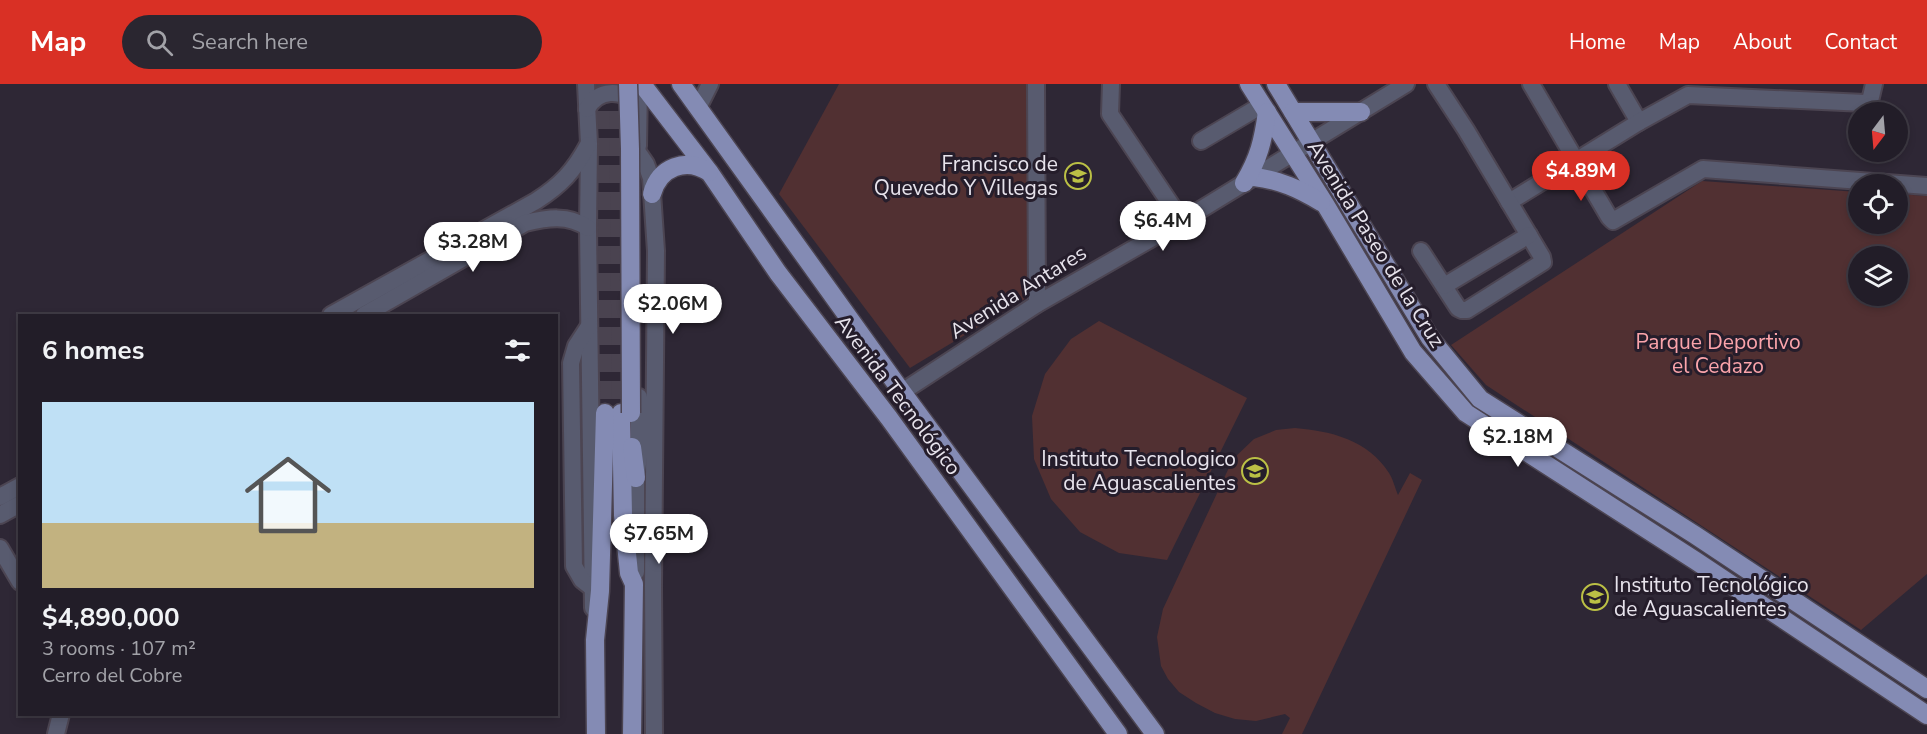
<!DOCTYPE html>
<meta charset="utf-8">
<style>
:root{--surface:#221d28;--page:#2a2630;--text:#f1f3f6;--muted:#a2a2a8;--line:#3f3b45;--accent:#d93025}
body{margin:0;font-family:"Nunito Sans",sans-serif;background:var(--page);color:var(--text);height:100vh;display:flex;flex-direction:column;font-size:22px;white-space:nowrap}
*{box-sizing:border-box;margin:0}
p{font-size:20px;color:var(--muted)}
.icon{flex:none;width:33px;height:33px;fill:none;stroke:currentColor;stroke-width:2;stroke-linecap:round;stroke-linejoin:round}
.map{position:relative;flex:1;overflow:hidden}
.side{position:absolute;left:18px;top:230px;width:540px;height:402px;display:flex;flex-direction:column;background:var(--surface);border-radius:0px;box-shadow:0 3px 9px #0003,0 0 0 2px var(--line)}
.side>*{flex:none}
.needle{width:39px;rotate:196deg}
.controls{position:absolute;left:1848px;top:18px;display:grid;gap:12px}
.controls a{display:grid;place-items:center;width:60px;height:60px;border-radius:50%;background:var(--surface);box-shadow:0 3px 9px #0003,0 0 0 2px var(--line);font-size:30px}
.price{position:absolute;translate:-50% -51px;padding:0 14px;border-radius:21px;background:#fff;color:#222;font-size:20px;line-height:39px;filter:drop-shadow(0 2px 3px #0008)}
.price::after{content:'';position:absolute;left:50%;top:36px;width:18px;height:14px;margin-left:-9px;background:inherit;clip-path:polygon(0 0,100% 0,50% 100%)}
.price.active{background:var(--accent);color:#fff}
ul{padding:0;list-style:none}
li{display:grid;align-content:center;gap:12px;height:318px;padding:0 24px}
li+li{border-top:2px solid var(--line)}
li span{display:grid;place-items:center;height:186px;border-radius:0px;color:#555}
li>.icon{margin-inline-start:auto}
span .icon{width:108px;height:108px;fill:#fffc;stroke-width:1}
li b{font-size:26px}
h2{display:flex;justify-content:space-between;align-items:center;height:72px;padding:0 24px;font-size:26px}
header{display:flex;align-items:center;gap:36px;box-sizing:border-box;height:84px;padding:0 30px;background:var(--accent);color:#fff}
header strong{font-size:28px}
nav{display:flex;gap:33px;margin-inline-start:auto;font-size:21px}
.search{width:420px;height:54px;background:var(--page);display:flex;align-items:center;gap:15px;box-sizing:border-box;padding:0 21px;border-radius:33px;color:var(--muted);font-size:22px}
.map>svg:first-child{display:block}
.green{fill:#513032;fill-rule:evenodd}
.lines{fill:none;stroke-linecap:round;stroke-linejoin:round}
.major-tunnel{stroke:#4a4350;stroke-width:18;stroke-dasharray:18 9;stroke-linecap:butt}
.minor-casing{stroke:#4c4552;stroke-width:20}
.major-casing{stroke:#4c4552;stroke-width:21}
.minor{stroke:#585b6f;stroke-width:16}
.major{stroke:#848bb4;stroke-width:18}
.major-bridge-casing{stroke:#4c4552;stroke-width:21;stroke-linecap:butt}
.major-bridge{stroke:#848bb4;stroke-width:18}
.labels{text-anchor:middle;dominant-baseline:central;stroke-width:6;stroke-linejoin:round;paint-order:stroke}
.poi-label{font-size:21px;fill:#e7e3ec;stroke:#251d2b;text-anchor:end}
.street-label{font-size:21px;fill:#e7e3ec;stroke:#251d2b}
.park-label{font-size:21px;fill:#fba4ab;stroke:#251d2b}
</style>
<header>
<strong>Map</strong>
<div class="search"><svg class="icon" aria-label="search" viewBox="0 0 24 24"><circle cx="10" cy="10" r="6"/><path d="M15 15l6 6"/></svg>Search here</div>
<nav><a>Home</a><a>Map</a><a>About</a><a>Contact</a></nav>
</header>
<div class="map">
<svg width="1927" height="650" viewBox="0 0 1927 650">
<rect width="100%" height="100%" fill="#2e2735"/>
<g class="green">
<polygon points="839,0 1027,0 1028,213 910,284 779,110"/>
<path d="M1702,97L1858,108V140H1898V110L1927,112V490L1861,546L1486,301L1451,261ZM1858,172H1898V212H1858Z"/>
<polygon points="1099,237 1247,314 1167,476 1119,469 1080,448 1051,415 1034,375 1032,332 1045,290 1071,255"/>
<path d="M1295,344C1331,347 1368,356 1389,389C1393,395 1395,404 1398,411L1410,389L1422,396L1302,650H1282L1290,634L1285,630L1256,637L1235,635L1215,629L1196,619L1179,608L1168,595L1161,582L1157,553L1163,525L1233,375L1254,355L1276,346Z"/>
</g>
<g class="lines">
<g class="major-tunnel">
<polyline points="604,0 605,329"/>
<polyline points="618,0 621,329"/>
</g>
<defs>
<g id="minor">
<polyline points="586,0 589,60 588,144 593,524"/>
<polyline points="1036,0 1037,220"/>
<polyline points="1111,0 1110,30 1182,137"/>
<polyline points="1531,0 1609,133 1613,137 1703,85 1927,102"/>
<polyline points="1617,0 1639,38"/>
<polyline points="698,24 710,0"/>
<path d="M587,25C598,5 622,4 636,21"/>
<polyline points="1201,57 1262,21"/>
<polyline points="638,62 639,0"/>
<polyline points="637,67 646,80 651,94 656,167 653,502 654,650"/>
<polyline points="1509,118 1639,38 1688,11 1865,19 1870,17 1874,0"/>
<polyline points="1421,167 1458,224 1462,226 1467,226 1543,178 1542,173 1466,46 1436,0"/>
<polyline points="1444,202 1529,151"/>
<path d="M331,231L536,117C561,101 574,87 588,61"/>
<path d="M364,231L525,139C547,134 568,130 588,144"/>
<polyline points="589,242 576,262 571,279 574,482 582,496 591,503"/>
<polyline points="902,308 1037,220 1182,137 1406,0"/>
<polyline points="0,413 20,402"/>
<polyline points="0,431 20,420"/>
<polyline points="0,464 20,498"/>
<polyline points="636,488 636,394 639,373 639,313"/>
<polyline points="56,650 61,630"/>
</g>
<g id="major">
<polyline points="642,0 710,89 778,189 889,334 1118,650"/>
<polyline points="681,0 902,308 1155,650"/>
<polyline points="1249,0 1325,120 1413,268 1466,329 1696,477 1927,631"/>
<polyline points="1276,0 1430,254 1480,315 1695,451 1927,605"/>
<polyline points="1293,28 1361,28"/>
<path d="M1254,93C1280,96 1299,105 1321,118"/>
<path d="M1244,99C1259,74 1263,57 1267,28"/>
<path d="M652,110C659,83 686,73 709,88"/>
<polyline points="621,329 623,431 629,489 634,500 632,650"/>
<polyline points="632,363 636,394"/>
<polyline points="596,650 595,556 600,507 605,329"/>
</g>
</defs>
<use href="#minor" class="minor-casing"/>
<use href="#major" class="major-casing"/>
<use href="#minor" class="minor"/>
<use href="#major" class="major"/>
<defs>
<polyline id="major-bridge" points="628,0 630,65 631,329"/>
</defs>
<use href="#major-bridge" class="major-bridge-casing"/>
<use href="#major-bridge" class="major-bridge"/>
</g>
<defs>
<symbol id="school-ring" viewBox="-11 -11 22 22"><circle r="9.5" fill="#251d2b" stroke="#bbc045" stroke-width="1.5"/><path d="M0-5L7-2L0 1L-7-2ZM-4 1L0 2.5L4 1V4Q0 6-4 4Z" fill="#bbc045"/></symbol>
<symbol id="university-ring" viewBox="-11 -11 22 22"><circle r="9.5" fill="#251d2b" stroke="#bbc045" stroke-width="1.5"/><path d="M0-5L7-2L0 1L-7-2ZM-4 1L0 2.5L4 1V4Q0 6-4 4Z" fill="#bbc045"/></symbol>
</defs>
<g fill-rule="evenodd">
<use href="#school-ring" x="1063" y="77" width="30" height="30"/>
<use href="#university-ring" x="1240" y="372" width="30" height="30"/>
<use href="#university-ring" x="1580" y="498" width="30" height="30"/>
</g>
<g class="labels">
<g class="poi-label">
<text x="1058" y="80">Francisco de<tspan x="1058" dy="24">Quevedo Y Villegas</tspan></text>
<text x="1236" y="375">Instituto Tecnologico<tspan x="1236" dy="24">de Aguascalientes</tspan></text>
<text x="1614" y="501" text-anchor="start">Instituto Tecnológico<tspan x="1614" dy="24">de Aguascalientes</tspan></text>
</g>
<g class="street-label">
<text transform="translate(1376 160) rotate(58)">Avenida Paseo de la Cruz</text>
<text transform="translate(1018 208) rotate(-32)">Avenida Antares</text>
<text transform="translate(898 311) rotate(53)">Avenida Tecnológico</text>
</g>
<g class="park-label">
<text x="1718" y="258">Parque Deportivo<tspan x="1718" dy="24">el Cedazo</tspan></text>
</g>
</g>
</svg>
<div class="controls">
<a><svg class="needle" viewBox="-14 -14 28 28"><path d="M0-13l5 13h-10z" fill="#e53935"/><path d="M0 13l5-13h-10z" fill="#a2a2a8"/></svg></a>
<a><svg class="icon" aria-label="locate" viewBox="0 0 24 24"><circle cx="12" cy="12" r="6"/><path d="M12 2v4M12 18v4M2 12h4M18 12h4"/></svg></a>
<a><svg class="icon" aria-label="layers" viewBox="0 0 24 24"><path d="M12 4l9 5-9 5-9-5zM3 14l9 5 9-5"/></svg></a>
</div>
<b class="price active" style="left:1581px;top:118px">$4.89M</b>
<b class="price" style="left:1163px;top:168px">$6.4M</b>
<b class="price" style="left:473px;top:189px">$3.28M</b>
<b class="price" style="left:673px;top:251px">$2.06M</b>
<b class="price" style="left:1518px;top:384px">$2.18M</b>
<b class="price" style="left:659px;top:481px">$7.65M</b>
<section class="side">
<h2>6 homes<svg class="icon" aria-label="filters" viewBox="0 0 24 24"><path d="M4 7h16M4 17h16"/><circle cx="9" cy="7" r="2"/><circle cx="15" cy="17" r="2"/></svg></h2>
<ul>
<li><span style="background:linear-gradient(#bfe0f5 65%,#c2b280 0)"><svg class="icon" aria-label="home" viewBox="0 0 24 24"><path d="M3 11l9-7 9 7M6 9v11h12V9"/></svg></span><div><b>$4,890,000</b><p>3 rooms · 107 m²</p><p>Cerro del Cobre</p></div></li>
</ul>
</section>
</div>
